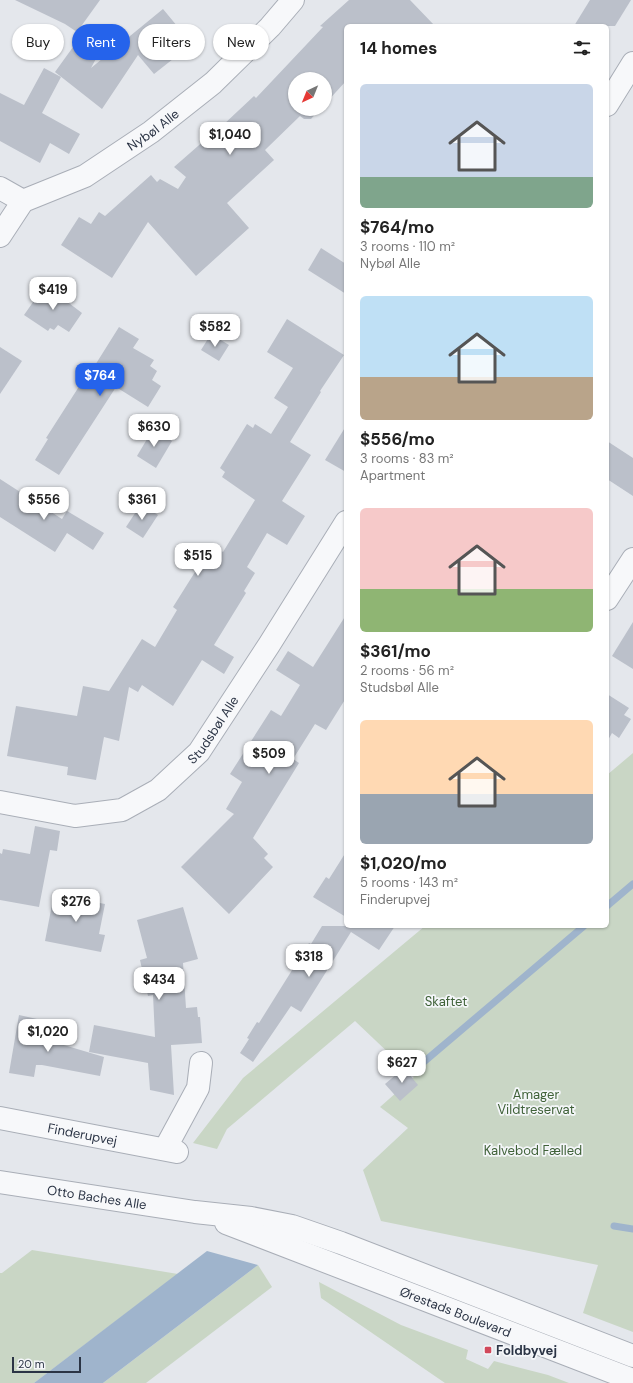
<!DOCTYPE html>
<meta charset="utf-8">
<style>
:root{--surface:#fff;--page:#f2f2f2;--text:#222;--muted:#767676;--accent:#2563eb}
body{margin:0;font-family:"DM Sans",sans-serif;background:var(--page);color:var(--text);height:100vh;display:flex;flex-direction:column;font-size:15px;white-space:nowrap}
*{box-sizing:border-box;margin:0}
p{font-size:13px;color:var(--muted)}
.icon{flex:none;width:22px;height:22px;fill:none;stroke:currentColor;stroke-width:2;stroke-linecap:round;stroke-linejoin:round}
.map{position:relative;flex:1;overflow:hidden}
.drawer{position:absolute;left:344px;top:24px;width:265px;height:904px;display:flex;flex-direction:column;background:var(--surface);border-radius:6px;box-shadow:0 1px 3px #0004}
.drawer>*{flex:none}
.top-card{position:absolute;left:12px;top:24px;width:272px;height:36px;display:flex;gap:8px}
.needle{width:26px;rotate:223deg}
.fabs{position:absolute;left:288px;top:72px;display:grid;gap:8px}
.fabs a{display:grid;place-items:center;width:44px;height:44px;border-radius:50%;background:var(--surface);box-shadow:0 1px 3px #0004;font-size:20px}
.scale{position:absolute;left:12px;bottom:10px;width:69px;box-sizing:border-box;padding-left:4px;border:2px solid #2b3445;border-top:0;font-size:11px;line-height:14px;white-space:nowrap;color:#2b3445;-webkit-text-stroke:3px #f4f6f9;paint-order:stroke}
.price{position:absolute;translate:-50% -34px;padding:0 9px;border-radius:8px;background:#fff;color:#222;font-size:13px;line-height:26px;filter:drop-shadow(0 1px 2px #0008)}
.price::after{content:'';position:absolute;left:50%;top:24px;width:12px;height:9px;margin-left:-6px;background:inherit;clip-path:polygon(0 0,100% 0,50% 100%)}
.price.active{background:var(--accent);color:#fff}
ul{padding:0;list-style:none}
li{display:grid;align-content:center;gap:8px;height:212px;padding:0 16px}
li span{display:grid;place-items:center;height:124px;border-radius:6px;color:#555}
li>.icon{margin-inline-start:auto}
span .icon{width:72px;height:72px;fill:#fffc;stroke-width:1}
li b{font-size:17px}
h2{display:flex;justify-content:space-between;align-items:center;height:48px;padding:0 16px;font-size:17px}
.pill{padding:0 14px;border-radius:18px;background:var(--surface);box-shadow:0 1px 3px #0004;font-size:14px;line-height:36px}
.pill.active{background:var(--accent);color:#fff}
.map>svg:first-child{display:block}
.green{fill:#c9d6c5}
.water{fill:#9fb4cc}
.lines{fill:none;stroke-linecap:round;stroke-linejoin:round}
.stream{stroke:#9fb4cc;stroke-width:7}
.building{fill:#bbc0ca}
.minor-casing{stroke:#a9aeb7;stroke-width:24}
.minor{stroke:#f7f8fa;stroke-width:22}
.poi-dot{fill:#d1495b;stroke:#f4f6f9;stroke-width:1.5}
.labels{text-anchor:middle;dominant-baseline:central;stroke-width:3.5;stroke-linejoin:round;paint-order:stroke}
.street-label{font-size:13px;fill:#2b3445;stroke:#f4f6f9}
.park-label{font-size:13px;fill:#3f6138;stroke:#f4f6f9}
.poi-label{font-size:13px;font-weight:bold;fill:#2b3445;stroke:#f4f6f9;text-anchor:start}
</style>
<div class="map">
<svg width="633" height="1383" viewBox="0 0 633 1383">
<rect width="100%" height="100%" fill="#e4e7ec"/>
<g class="green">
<polygon points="633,753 633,1332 583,1313 598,1265 381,1221 363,1170 408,1128 380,1107 414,1077 355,1021 227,1129 217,1149 193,1143 243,1078 425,926 607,926 607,775"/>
<polygon points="32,1250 178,1274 34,1383 0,1383 0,1273 2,1273"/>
<polygon points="258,1265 272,1287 146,1383 103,1383"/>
<polygon points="319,1282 401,1325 468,1350 466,1359 488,1369 494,1361 548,1375 569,1383 445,1383 321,1298"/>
</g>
<polygon class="water" points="207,1251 258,1265 103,1383 34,1383"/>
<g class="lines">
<g class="stream">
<polyline points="607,906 633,884"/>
<polyline points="419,1066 584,926"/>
<polyline points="614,1226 633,1229"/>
</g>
</g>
<g class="building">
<polygon points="15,0 100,0 77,32 65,24"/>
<polygon points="349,0 410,0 435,26 346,26 346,81 325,104 325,79 295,79 295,109 320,109 311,119 304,119 300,116 265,150 274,160 227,203 249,228 196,276 148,222 112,278 61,245 79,217 91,224 99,212 105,216 151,175 157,182 160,179 178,189 186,177 174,167 206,139 207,140 254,96 256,98 323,27 320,26"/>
<polygon points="590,0 631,0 615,26 574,26"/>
<polygon points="163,9 192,44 154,74 138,55 102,109 55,72 86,29 105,42 91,68"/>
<polygon points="44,68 61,77 42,113 80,134 69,154 50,143 40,163 0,141 0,93 24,105"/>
<polygon points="321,248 346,264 346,294 308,270"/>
<polygon points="45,285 82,313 69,332 58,325 54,330 50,328 48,331 24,315"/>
<polygon points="287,319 344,355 320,391 321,392 290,442 311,455 282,501 305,516 287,545 267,533 247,567 255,573 244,591 246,593 214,645 234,657 224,674 202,660 173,706 142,685 138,692 129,687 119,741 104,737 96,780 67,775 68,767 7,756 16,706 77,716 83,686 109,691 142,639 155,647 177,610 173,607 212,545 223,552 255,500 222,477 225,472 220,468 247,424 253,428 255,424 271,434 288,407 274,398 293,368 267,352"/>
<polygon points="119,327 139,339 133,348 154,360 150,366 157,371 152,380 161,386 148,407 116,387 59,475 35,460 48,439 46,438 80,385 82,386"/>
<polygon points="211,334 229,345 219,361 201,350"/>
<polygon points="0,347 22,361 0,394"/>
<polygon points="346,426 346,472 325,460"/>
<polygon points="153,429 172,441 156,468 137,456"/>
<polygon points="607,441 633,458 633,496 607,479"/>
<polygon points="0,479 62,519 67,511 104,533 93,550 67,533 55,552 0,517"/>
<polygon points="141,504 158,515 143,538 126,527"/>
<polygon points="346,615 346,698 326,730 315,724 293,759 299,763 253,838 268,854 264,858 273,867 229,914 181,867 234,814 226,809 242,782 230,774 271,710 281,716 300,685 276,670 288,651 313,667"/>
<polygon points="633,622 633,669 612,656"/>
<polygon points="607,694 629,708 624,715 631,719 619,738 612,733 607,742"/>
<polygon points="35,826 60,831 57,851 50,850 39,907 0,900 0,853 2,854 3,849 30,854"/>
<polygon points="346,852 346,917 313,897 326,877 329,879"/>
<polygon points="54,894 105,904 99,934 105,935 101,952 45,941"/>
<polygon points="183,907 198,959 183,963 186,1008 197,1007 198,1017 200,1017 202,1043 171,1045 174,1095 150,1090 148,1063 89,1052 94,1025 155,1037 153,995 148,996 140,960 147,958 137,920"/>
<polygon points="322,926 395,926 379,950 351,932 301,1012 291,1006 253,1062 240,1053 249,1039 247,1038 257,1022 259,1023 309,943 311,944"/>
<polygon points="19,1015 37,1019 35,1032 48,1034 47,1040 104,1057 100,1076 42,1065 36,1065 34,1077 9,1073"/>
<polygon points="404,1068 418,1085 400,1101 385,1084"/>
</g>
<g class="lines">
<defs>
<g id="minor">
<polyline points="607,105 633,63"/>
<polyline points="0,188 23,201"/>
<path id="s1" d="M0,236L23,201L85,176L151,132L213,83L270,27L293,0"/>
<polyline points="607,599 633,559"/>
<path id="s2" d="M0,802L75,816L122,810L158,790L199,752L269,645L346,522"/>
<path id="s3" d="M0,1118L177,1152"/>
<polyline points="165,1149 198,1088 201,1063"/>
<path id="s4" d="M0,1182L195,1212L251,1218L292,1226L341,1243L633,1356"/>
<path id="s5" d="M226,1223L633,1380"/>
</g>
</defs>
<use href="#minor" class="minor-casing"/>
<use href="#minor" class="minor"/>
</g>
<rect class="poi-dot" x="484" y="1346" width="8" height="8" rx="2"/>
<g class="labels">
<g class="street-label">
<text stroke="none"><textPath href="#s1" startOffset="191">Nybøl Alle</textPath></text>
<text stroke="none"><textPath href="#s2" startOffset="247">Studsbøl Alle</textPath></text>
<text stroke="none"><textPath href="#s3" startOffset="84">Finderupvej</textPath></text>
<text stroke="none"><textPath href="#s4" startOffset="98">Otto Baches Alle</textPath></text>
<text stroke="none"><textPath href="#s5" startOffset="246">Ørestads Boulevard</textPath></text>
</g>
<g class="park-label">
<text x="446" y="1001">Skaftet</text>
<text x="536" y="1094">Amager<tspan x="536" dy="15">Vildtreservat</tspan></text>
<text x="533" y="1150">Kalvebod Fælled</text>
</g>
<g class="poi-label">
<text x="496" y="1350">Foldbyvej</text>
</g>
</g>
</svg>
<div class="fabs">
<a><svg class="needle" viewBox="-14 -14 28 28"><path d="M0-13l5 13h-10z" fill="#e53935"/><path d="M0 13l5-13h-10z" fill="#767676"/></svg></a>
</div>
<div class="scale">20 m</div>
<b class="price" style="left:230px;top:156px">$1,040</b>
<b class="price" style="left:53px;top:311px">$419</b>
<b class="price" style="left:215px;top:348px">$582</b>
<b class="price active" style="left:100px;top:397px">$764</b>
<b class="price" style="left:154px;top:448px">$630</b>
<b class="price" style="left:44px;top:521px">$556</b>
<b class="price" style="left:142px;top:521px">$361</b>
<b class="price" style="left:198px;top:577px">$515</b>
<b class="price" style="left:269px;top:775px">$509</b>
<b class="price" style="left:76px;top:923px">$276</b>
<b class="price" style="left:309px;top:978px">$318</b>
<b class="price" style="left:159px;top:1001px">$434</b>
<b class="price" style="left:48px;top:1053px">$1,020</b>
<b class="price" style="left:402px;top:1084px">$627</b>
<div class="top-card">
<a class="pill">Buy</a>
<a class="pill active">Rent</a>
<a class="pill">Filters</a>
<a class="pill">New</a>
</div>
<section class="drawer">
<h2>14 homes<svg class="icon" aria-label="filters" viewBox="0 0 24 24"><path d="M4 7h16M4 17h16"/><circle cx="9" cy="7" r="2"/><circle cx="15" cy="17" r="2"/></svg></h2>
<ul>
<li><span style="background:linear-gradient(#c9d6e8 75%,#7fa58c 0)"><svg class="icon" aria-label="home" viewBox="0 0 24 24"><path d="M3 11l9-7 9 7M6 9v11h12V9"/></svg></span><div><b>$764/mo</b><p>3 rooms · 110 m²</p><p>Nybøl Alle</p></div></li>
<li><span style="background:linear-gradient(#bfe0f5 65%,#b9a48a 0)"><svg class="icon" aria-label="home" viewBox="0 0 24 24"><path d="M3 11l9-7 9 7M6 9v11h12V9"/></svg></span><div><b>$556/mo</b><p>3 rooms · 83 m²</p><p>Apartment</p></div></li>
<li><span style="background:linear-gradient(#f6c9c9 65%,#8fb573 0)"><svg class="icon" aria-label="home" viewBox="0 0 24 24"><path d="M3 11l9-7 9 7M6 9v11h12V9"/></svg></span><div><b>$361/mo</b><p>2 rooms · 56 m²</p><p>Studsbøl Alle</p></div></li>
<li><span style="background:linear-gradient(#ffd9b3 60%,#9aa5b1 0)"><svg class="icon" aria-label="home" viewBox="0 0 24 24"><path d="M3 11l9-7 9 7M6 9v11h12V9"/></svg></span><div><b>$1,020/mo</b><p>5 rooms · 143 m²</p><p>Finderupvej</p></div></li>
</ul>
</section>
</div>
